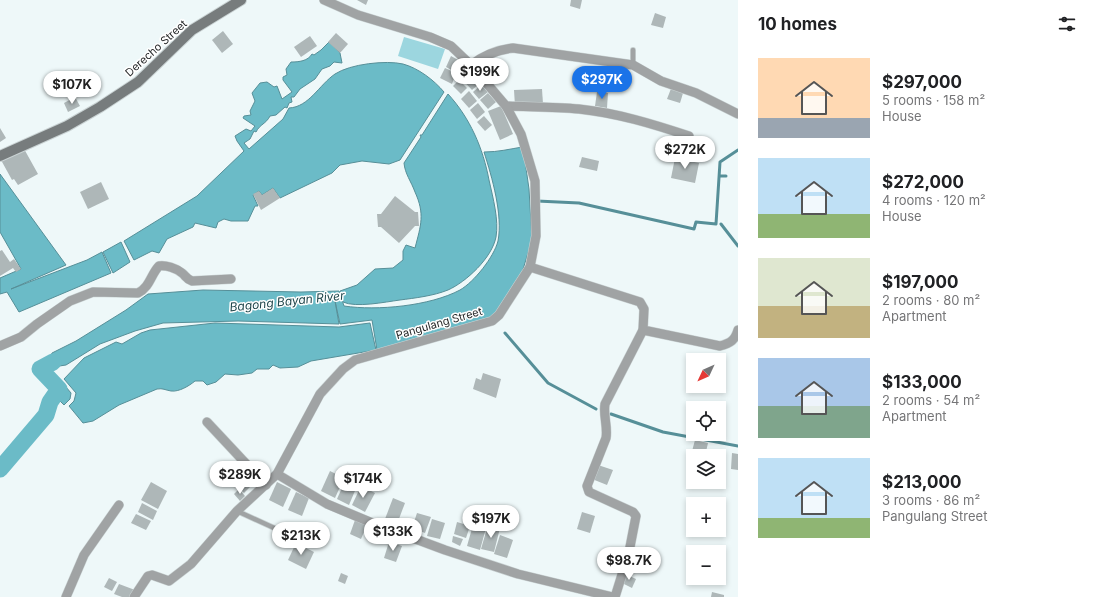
<!DOCTYPE html>
<meta charset="utf-8">
<style>
:root{--surface:#fff;--page:#f6f6f6;--text:#202124;--muted:#757577;--accent:#1a73e8}
body{margin:0;font-family:Inter,sans-serif;background:var(--page);color:var(--text);height:100vh;display:flex;flex-direction:column;font-size:15px;white-space:nowrap}
*{box-sizing:border-box;margin:0}
p{font-size:13px;color:var(--muted)}
.icon{flex:none;width:22px;height:22px;fill:none;stroke:currentColor;stroke-width:2;stroke-linecap:round;stroke-linejoin:round}
.map{position:relative;flex:1;overflow:hidden}
.drawer{display:flex;flex-direction:column;background:var(--surface);width:360px}
.drawer>*{flex:none}
.needle{width:26px;rotate:226deg}
.buttons{position:absolute;left:686px;top:353px;display:grid;gap:8px}
.buttons a{display:grid;place-items:center;width:40px;height:40px;border-radius:0px;background:var(--surface);box-shadow:0 2px 6px #0003;font-size:20px}
.price{position:absolute;translate:-50% -34px;padding:0 9px;border-radius:14px;background:#fff;color:#222;font-size:13px;line-height:26px;filter:drop-shadow(0 1px 2px #0008)}
.price::after{content:'';position:absolute;left:50%;top:24px;width:12px;height:9px;margin-left:-6px;background:inherit;clip-path:polygon(0 0,100% 0,50% 100%)}
.price.on{background:var(--accent);color:#fff}
ul{padding:0;list-style:none}
li{display:flex;align-items:center;gap:12px;height:100px;padding:0 20px}
li span{display:grid;place-items:center;flex:none;width:112px;height:80px;border-radius:0px;color:#555}
li>.icon{margin-inline-start:auto}
span .icon{width:48px;height:48px;fill:#fffc;stroke-width:1}
li b{font-size:17px}
h2{display:flex;justify-content:space-between;align-items:center;height:48px;padding:0 20px;font-size:17px}
main{display:flex;flex:1;min-height:0}
.map>svg:first-child{display:block}
.green{fill:#9cd6df}
.water{fill:#6bbbc7;stroke:#568f98}
.lines{fill:none;stroke-linecap:round;stroke-linejoin:round}
.stream{stroke:#568f98;stroke-width:3}
.river{stroke:#6bbbc7;stroke-width:17}
.building{fill:#aeb7b8}
.lane-casing{stroke:#cad3d4;stroke-width:6}
.street-casing{stroke:#cad3d4;stroke-width:10}
.secondary-casing{stroke:#cad3d4;stroke-width:12}
.lane{stroke:#a0a3a4;stroke-width:4.5}
.street{stroke:#a0a3a4;stroke-width:9}
.secondary{stroke:#777c7d;stroke-width:10}
.labels{text-anchor:middle;dominant-baseline:central;stroke-width:3;stroke-linejoin:round;paint-order:stroke}
.street-label{font-size:11px;fill:#252829;stroke:#fff}
.water-label{font-size:12px;font-style:italic;fill:#20474c;stroke:#fff}
</style>
<main>
<div class="map">
<svg width="738" height="597" viewBox="0 0 738 597">
<rect width="100%" height="100%" fill="#eef8f9"/>
<polygon class="green" points="404,37 445,49 438,69 398,56"/>
<g class="water">
<path d="M329,42L340,53L342,63L334,62L330,66L322,69L315,79L300,89L294,97H291L292,102L289,103L287,108L285,107L276,115L270,116C266,124 260,124 256,132L254,131L250,139L244,143L249,149L283,119L289,108C309,107 319,85 335,74C350,64 386,60 403,64C418,68 434,80 444,92L400,160L389,164L362,161L340,165L332,173L280,198L273,188L262,195L259,191L253,195L258,206H255L248,221H231L224,219L218,222L216,228L195,223L193,227L167,239L159,253L152,251L134,260L124,241L197,196L244,151L237,141L235,136L246,129L251,131L255,126L243,118L244,116L251,115L250,111L255,101L252,93L260,83L267,82L274,87L277,86L282,99L292,92L283,80V77L287,75L286,69L291,62C299,62 308,61 312,54L314,55L321,50Z"/>
<path d="M448,94C470,118 483,148 489,180C493,198 499,220 496,237C492,258 466,282 448,290C433,296 415,298 400,300C385,302 356,308 343,302L340,291L357,285L375,269L393,268L403,260V251L406,245L415,248C421,225 425,214 415,192C411,181 405,174 404,163L421,137L420,135H422Z"/>
<path d="M523,147L529,189L532,240L521,276L494,319L377,350L372,320L340,324L335,301L339,324L238,321L163,323L135,331L100,344L66,365L46,368V375L40,377L36,370L49,361L52,353L76,341L126,310L148,294L203,290L301,292L339,291L344,306C377,311 430,306 460,290C474,282 494,257 498,241C503,215 492,177 484,152C499,152 509,149 523,147Z"/>
<polygon points="0,174 66,265 11,289 87,260 102,252 111,273 19,312 7,292 0,294 0,278 21,269 0,232"/>
<polygon points="121,242 130,262 113,273 103,252"/>
<path d="M215,323L339,327L370,323L376,350L311,361L298,367L280,368L273,365L269,369H257L252,373L238,375L225,374L216,382L207,385L203,381H195C189,386 179,392 171,391C165,390 163,388 157,389L119,405L93,421L83,423L69,406L74,401L76,393L64,379L84,358L116,342L122,344L141,333L150,330Z"/>
<polygon points="61,381 71,393 70,399 64,405 50,391 54,382"/>
</g>
<g class="lines">
<g class="stream">
<polyline points="720,176 726,176"/>
<polyline points="537,201 579,203 694,229 696,222 716,224 720,162 738,150"/>
<polyline points="721,224 738,246"/>
<polyline points="505,333 548,383 596,409"/>
<polyline points="611,414 663,432 738,446"/>
</g>
<polyline class="river" points="0,469 46,415 50,402 59,389 40,369 53,362"/>
</g>
<g class="building">
<polygon points="357,0 368,0 366,5"/>
<polygon points="571,0 582,0 580,9 570,6"/>
<polygon points="655,13 666,17 663,28 651,25"/>
<polygon points="223,31 233,44 222,53 212,40"/>
<polygon points="336,33 348,44 340,53 328,42"/>
<polygon points="310,36 317,46 301,57 294,47"/>
<polygon points="451,56 460,61 455,72 446,67"/>
<polygon points="465,67 480,83 472,90 458,75"/>
<polygon points="445,68 456,73 452,84 440,78"/>
<polygon points="459,80 467,88 461,94 453,86"/>
<polygon points="481,85 488,92 479,99 473,92"/>
<polygon points="672,86 684,90 680,103 667,99"/>
<polygon points="542,89 543,104 515,106 514,90"/>
<polygon points="469,91 477,101 469,108 461,99"/>
<polygon points="597,92 608,93 607,108 595,106"/>
<polygon points="488,93 496,102 488,109 480,100"/>
<polygon points="75,97 80,106 68,112 64,103"/>
<polygon points="478,103 485,112 477,119 470,110"/>
<polygon points="501,106 513,134 500,140 488,111"/>
<polygon points="484,116 492,125 485,131 477,122"/>
<polygon points="0,128 6,138 0,142"/>
<polygon points="23,147 38,174 18,185 14,179 12,180 1,160"/>
<polygon points="582,157 599,161 597,171 579,167"/>
<polygon points="675,158 699,163 695,183 671,178"/>
<polygon points="101,182 109,199 88,209 80,192"/>
<polygon points="273,188 280,198 261,210 253,194 259,191 262,195"/>
<polygon points="395,196 415,212 418,212 419,226 415,226 399,243 381,227 378,227 377,214 381,214"/>
<polygon points="2,250 10,262 14,259 21,269 16,272 13,268 0,276 0,251"/>
<polygon points="483,373 501,379 496,398 473,389 476,378 481,380"/>
<polygon points="695,440 708,443 705,456 691,455"/>
<polygon points="732,453 738,454 738,470 731,469"/>
<polygon points="598,465 613,470 607,485 592,479"/>
<polygon points="244,471 255,482 244,493 233,482"/>
<polygon points="330,471 344,478 335,498 321,491"/>
<polygon points="345,481 357,486 349,505 337,499"/>
<polygon points="151,482 167,491 158,509 141,500"/>
<polygon points="277,482 291,489 283,507 269,500"/>
<polygon points="361,486 375,493 365,512 352,505"/>
<polygon points="239,489 245,496 240,501 234,494"/>
<polygon points="296,492 309,498 302,516 288,510"/>
<polygon points="393,498 405,503 397,524 385,519"/>
<polygon points="142,503 157,511 153,520 138,512"/>
<polygon points="582,512 595,516 590,533 577,529"/>
<polygon points="417,513 431,517 425,533 412,528"/>
<polygon points="136,514 151,521 146,530 131,523"/>
<polygon points="432,519 445,523 440,539 427,536"/>
<polygon points="355,520 367,525 361,539 350,534"/>
<polygon points="457,522 470,526 466,538 454,534"/>
<polygon points="473,525 486,528 480,550 467,546"/>
<polygon points="488,525 500,528 494,552 481,549"/>
<polygon points="500,535 513,540 507,558 494,554"/>
<polygon points="453,536 463,539 460,546 452,542"/>
<polygon points="389,542 402,546 396,562 384,558"/>
<polygon points="296,543 314,552 306,569 288,560"/>
<polygon points="341,573 348,576 345,584 338,581"/>
<polygon points="625,574 636,579 632,588 622,583"/>
<polygon points="109,578 117,582 112,591 104,587"/>
<polygon points="119,584 135,590 131,597 122,597 114,594"/>
<polygon points="712,592 724,595 724,597 711,597"/>
</g>
<g class="lines">
<defs>
<g id="lane">
<polyline points="633,65 633,50"/>
<polyline points="237,511 283,532"/>
</g>
<g id="street">
<path d="M471,65C484,55 496,50 513,48L633,65L661,81L696,93L738,114"/>
<path d="M506,106C530,107 555,107 579,109C617,113 653,124 689,136"/>
<path d="M530,267L640,302L644,309L643,330L720,346C731,343 735,340 738,330"/>
<path d="M0,346L21,337L37,324L70,301L93,292L138,293C150,287 151,274 159,266C166,265 176,268 182,273C186,276 186,279 192,281L231,279"/>
<polyline points="207,422 266,485"/>
<polyline points="277,474 327,504 370,522 445,550 518,574 613,597"/>
<polyline points="66,597 84,555 119,505"/>
<polyline points="134,597 148,576 152,575 169,581 191,564 237,511 277,474 320,394 343,369 355,360 492,321 499,315 530,267 536,236 535,181 521,134 506,106 471,65 451,46 430,37 358,15 324,0"/>
<path d="M615,597L629,552L636,516L633,512L589,492L587,486L606,438C608,426 603,416 605,404L643,330"/>
</g>
<polyline id="secondary" points="0,156 67,126 100,107 138,82 192,30 241,0"/>
</defs>
<use href="#lane" class="lane-casing"/>
<use href="#street" class="street-casing"/>
<use href="#secondary" class="secondary-casing"/>
<use href="#lane" class="lane"/>
<use href="#street" class="street"/>
<use href="#secondary" class="secondary"/>
</g>
<g class="labels">
<g class="street-label">
<text transform="translate(156 48) rotate(-42)">Derecho Street</text>
<text transform="translate(439 323) rotate(-16)">Pangulang Street</text>
</g>
<g class="water-label">
<text transform="translate(287 301) rotate(-6)">Bagong Bayan River</text>
</g>
</g>
</svg>
<div class="buttons">
<a><svg class="needle" viewBox="-14 -14 28 28"><path d="M0-13l5 13h-10z" fill="#e53935"/><path d="M0 13l5-13h-10z" fill="#757577"/></svg></a>
<a><svg class="icon" aria-label="locate" viewBox="0 0 24 24"><circle cx="12" cy="12" r="6"/><path d="M12 2v4M12 18v4M2 12h4M18 12h4"/></svg></a>
<a><svg class="icon" aria-label="layers" viewBox="0 0 24 24"><path d="M12 4l9 5-9 5-9-5zM3 14l9 5 9-5"/></svg></a>
<a>+</a>
<a>−</a>
</div>
<b class="price" style="left:480px;top:92px">$199K</b>
<b class="price on" style="left:602px;top:100px">$297K</b>
<b class="price" style="left:72px;top:105px">$107K</b>
<b class="price" style="left:685px;top:170px">$272K</b>
<b class="price" style="left:240px;top:495px">$289K</b>
<b class="price" style="left:363px;top:499px">$174K</b>
<b class="price" style="left:491px;top:539px">$197K</b>
<b class="price" style="left:393px;top:552px">$133K</b>
<b class="price" style="left:301px;top:556px">$213K</b>
<b class="price" style="left:629px;top:581px">$98.7K</b>
</div>
<section class="drawer">
<h2>10 homes<svg class="icon" aria-label="filters" viewBox="0 0 24 24"><path d="M4 7h16M4 17h16"/><circle cx="9" cy="7" r="2"/><circle cx="15" cy="17" r="2"/></svg></h2>
<ul>
<li><span style="background:linear-gradient(#ffd9b3 75%,#9aa5b1 0)"><svg class="icon" aria-label="home" viewBox="0 0 24 24"><path d="M3 11l9-7 9 7M6 9v11h12V9"/></svg></span><div><b>$297,000</b><p>5 rooms · 158 m²</p><p>House</p></div></li>
<li><span style="background:linear-gradient(#bfe0f5 70%,#8fb573 0)"><svg class="icon" aria-label="home" viewBox="0 0 24 24"><path d="M3 11l9-7 9 7M6 9v11h12V9"/></svg></span><div><b>$272,000</b><p>4 rooms · 120 m²</p><p>House</p></div></li>
<li><span style="background:linear-gradient(#dfe7d0 60%,#c2b280 0)"><svg class="icon" aria-label="home" viewBox="0 0 24 24"><path d="M3 11l9-7 9 7M6 9v11h12V9"/></svg></span><div><b>$197,000</b><p>2 rooms · 80 m²</p><p>Apartment</p></div></li>
<li><span style="background:linear-gradient(#a9c7e8 60%,#7fa58c 0)"><svg class="icon" aria-label="home" viewBox="0 0 24 24"><path d="M3 11l9-7 9 7M6 9v11h12V9"/></svg></span><div><b>$133,000</b><p>2 rooms · 54 m²</p><p>Apartment</p></div></li>
<li><span style="background:linear-gradient(#bfe0f5 75%,#8fb573 0)"><svg class="icon" aria-label="home" viewBox="0 0 24 24"><path d="M3 11l9-7 9 7M6 9v11h12V9"/></svg></span><div><b>$213,000</b><p>3 rooms · 86 m²</p><p>Pangulang Street</p></div></li>
</ul>
</section>
</main>
